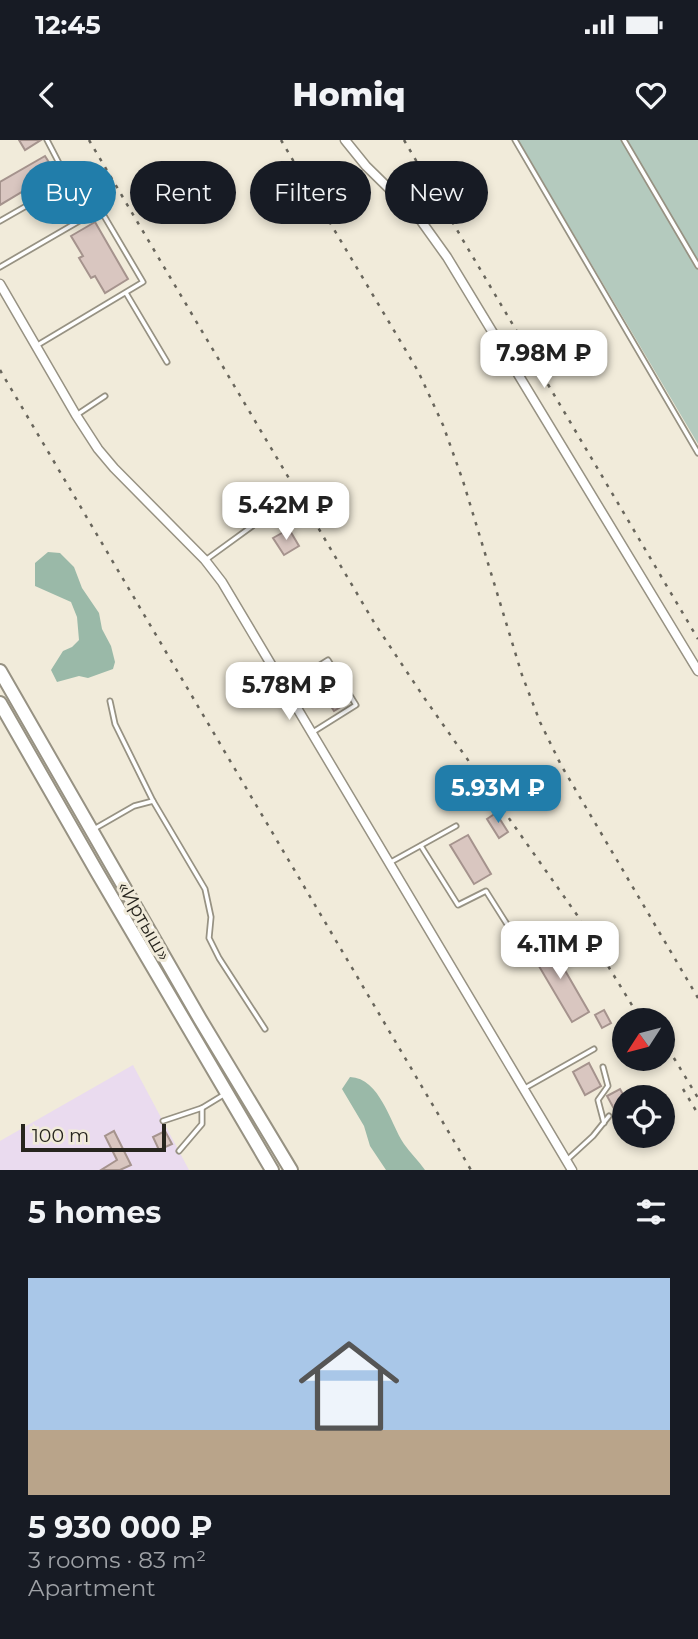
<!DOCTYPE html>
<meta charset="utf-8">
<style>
:root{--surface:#171b24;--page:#20242c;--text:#f1f3f6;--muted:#9ea1a6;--line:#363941;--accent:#217daa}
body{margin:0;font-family:Montserrat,sans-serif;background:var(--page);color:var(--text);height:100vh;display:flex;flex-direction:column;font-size:26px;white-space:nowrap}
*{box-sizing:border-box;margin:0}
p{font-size:23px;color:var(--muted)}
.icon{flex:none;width:38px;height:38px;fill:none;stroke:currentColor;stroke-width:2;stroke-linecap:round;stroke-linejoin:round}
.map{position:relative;height:1030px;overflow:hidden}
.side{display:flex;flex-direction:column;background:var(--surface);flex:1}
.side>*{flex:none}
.top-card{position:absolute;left:21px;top:21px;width:656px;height:63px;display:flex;gap:14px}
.needle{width:46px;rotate:234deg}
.buttons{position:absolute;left:612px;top:868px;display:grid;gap:14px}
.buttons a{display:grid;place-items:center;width:63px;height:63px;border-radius:50%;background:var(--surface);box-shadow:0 4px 10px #0003;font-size:35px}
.scale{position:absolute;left:21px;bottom:18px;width:145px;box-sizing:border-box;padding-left:7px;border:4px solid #27251e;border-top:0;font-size:19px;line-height:24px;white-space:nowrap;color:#27251e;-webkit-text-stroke:5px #f1ebda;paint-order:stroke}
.price{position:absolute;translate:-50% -60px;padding:0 16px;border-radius:14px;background:#fff;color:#222;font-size:23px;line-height:46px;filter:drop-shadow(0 2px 4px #0008)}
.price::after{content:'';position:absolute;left:50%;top:42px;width:21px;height:16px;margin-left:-10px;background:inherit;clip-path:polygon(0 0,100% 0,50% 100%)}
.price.selected{background:var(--accent);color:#fff}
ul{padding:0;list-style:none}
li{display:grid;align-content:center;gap:14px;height:371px;padding:0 28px}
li+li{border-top:2px solid var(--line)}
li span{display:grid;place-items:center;height:217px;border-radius:0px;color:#555}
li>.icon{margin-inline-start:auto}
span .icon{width:126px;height:126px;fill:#fffc;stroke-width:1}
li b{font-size:30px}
h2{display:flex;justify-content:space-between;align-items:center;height:84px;padding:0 28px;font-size:30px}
.tag{padding:0 24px;border-radius:32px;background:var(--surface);box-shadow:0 4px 10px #0003;font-size:24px;line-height:63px}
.tag.selected{background:var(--accent);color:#fff}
.status{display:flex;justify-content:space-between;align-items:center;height:49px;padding:0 35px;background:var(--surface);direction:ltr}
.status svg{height:19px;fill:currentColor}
header{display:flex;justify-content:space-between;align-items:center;height:91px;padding:0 28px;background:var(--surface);font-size:32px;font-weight:800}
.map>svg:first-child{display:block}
.industrial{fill:#eadbef}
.green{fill:#b4cabe}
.forest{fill:#9ab9a8}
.building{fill:#d9c6c0;stroke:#a5938d;stroke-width:2}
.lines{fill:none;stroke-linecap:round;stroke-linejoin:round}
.lane-casing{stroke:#979283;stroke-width:7}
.street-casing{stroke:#979283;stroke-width:11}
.primary-casing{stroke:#979283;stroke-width:16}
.lane{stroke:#fff;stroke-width:3.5}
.street{stroke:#fff;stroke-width:8}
.primary{stroke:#fff;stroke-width:12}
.rail{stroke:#69665c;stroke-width:2.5;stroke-dasharray:3.5 7;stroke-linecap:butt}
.labels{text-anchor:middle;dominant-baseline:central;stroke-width:6;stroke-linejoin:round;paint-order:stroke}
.street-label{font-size:19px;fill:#27251e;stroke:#f1ebda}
</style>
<div class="status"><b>12:45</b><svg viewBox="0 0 49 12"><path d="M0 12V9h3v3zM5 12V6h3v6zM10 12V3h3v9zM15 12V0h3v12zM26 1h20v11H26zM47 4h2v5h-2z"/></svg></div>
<header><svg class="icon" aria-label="back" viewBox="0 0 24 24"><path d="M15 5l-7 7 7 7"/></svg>Homiq<svg class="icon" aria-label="heart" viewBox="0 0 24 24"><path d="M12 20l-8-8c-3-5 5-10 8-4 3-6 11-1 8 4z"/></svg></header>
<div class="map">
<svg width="698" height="1030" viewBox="0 0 698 1030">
<rect width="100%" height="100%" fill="#f1ebda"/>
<polygon class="industrial" points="133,925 189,1030 0,1030 0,1001"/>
<polygon class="green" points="518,0 698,0 698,304"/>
<g class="forest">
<polygon points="48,412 60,413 74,427 82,448 99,473 102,489 111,506 115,522 113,529 88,538 79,536 57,542 51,530 63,511 72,507 79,500 77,477 71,462 35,446 35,423"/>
<path d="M350,937C380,938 390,983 404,1004C410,1013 419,1021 425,1030H386L370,1006L364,986L342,949Z"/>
</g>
<g class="building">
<polygon points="19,0 41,0 25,10"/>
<polygon points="45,16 55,32 0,65 0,42"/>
<polygon points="95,82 128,139 105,153 95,136 91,138 79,118 83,116 71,96"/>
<polygon points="289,389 299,406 284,415 273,398"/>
<polygon points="329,531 349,562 334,571 314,540"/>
<polygon points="496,673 508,692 499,698 487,679"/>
<polygon points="468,695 491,734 474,744 450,705"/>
<polygon points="548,801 589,872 572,882 530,811"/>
<polygon points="604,870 611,883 602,888 595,875"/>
<polygon points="589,923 601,946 585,955 573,932"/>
<polygon points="620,949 625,958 625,989 607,956"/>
<polygon points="114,991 131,1025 120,1030 101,1030 117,1020 105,996"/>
<polygon points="165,991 172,1004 159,1010 153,997"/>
</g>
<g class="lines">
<defs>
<g id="lane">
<polyline points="515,0 698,313"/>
<polyline points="624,0 698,126"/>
<polyline points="0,81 56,49 63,36 60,25 47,0"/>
<path d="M0,127L100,69C89,50 84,41 63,36"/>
<polyline points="126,153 167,222"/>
<polyline points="36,206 143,142 100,69"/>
<polyline points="78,274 105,256"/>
<polyline points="207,419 277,368"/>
<polyline points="287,546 328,520 356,565 313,592"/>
<polyline points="110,561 115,584 153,661 205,749 211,777 209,798 219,818 265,889"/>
<polyline points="94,689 134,666 153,661"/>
<polyline points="421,706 458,765 486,751 522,808"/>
<polyline points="391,722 456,686"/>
<polyline points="603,927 608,946 598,960 604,983"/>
<polyline points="525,948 594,909"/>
<polyline points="163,981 202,968 225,954"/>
<polyline points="179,1011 202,984 202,968"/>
<polyline points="568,1019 593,996 609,976"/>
</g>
<g id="street">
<polyline points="345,0 366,26 419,78 447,117 698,531"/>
<polyline points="0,144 76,275 98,309 114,328 205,420 222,442 572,1030"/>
</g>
<g id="primary">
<polyline points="0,531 200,879 291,1030"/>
<polyline points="0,563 97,732 272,1030"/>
</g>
</defs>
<use href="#lane" class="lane-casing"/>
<use href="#street" class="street-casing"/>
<use href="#primary" class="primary-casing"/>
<use href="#lane" class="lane"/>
<use href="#street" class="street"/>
<use href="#primary" class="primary"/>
<g class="rail">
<polyline points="89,0 375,484 425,559 577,775 641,880"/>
<polyline points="281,0 418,231 443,285 463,341 522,535 540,582 561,625 698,858"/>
<polyline points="404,0 698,499"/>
<polyline points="0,230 471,1030"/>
<polyline points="663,900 698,958"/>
<polyline points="683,949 698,974"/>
</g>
</g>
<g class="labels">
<g class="street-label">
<text transform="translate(144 781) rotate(60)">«Иртыш»</text>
</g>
</g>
</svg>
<div class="buttons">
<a><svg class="needle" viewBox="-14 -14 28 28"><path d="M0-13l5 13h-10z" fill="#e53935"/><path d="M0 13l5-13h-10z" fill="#9ea1a6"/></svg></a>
<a><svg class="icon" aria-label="locate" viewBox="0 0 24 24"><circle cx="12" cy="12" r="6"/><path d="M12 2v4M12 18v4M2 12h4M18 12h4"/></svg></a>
</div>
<div class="scale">100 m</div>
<b class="price" style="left:544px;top:250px">7.98M ₽</b>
<b class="price" style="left:286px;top:402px">5.42M ₽</b>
<b class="price" style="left:289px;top:582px">5.78M ₽</b>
<b class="price selected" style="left:498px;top:685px">5.93M ₽</b>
<b class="price" style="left:560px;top:841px">4.11M ₽</b>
<div class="top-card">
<a class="tag selected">Buy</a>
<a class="tag">Rent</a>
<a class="tag">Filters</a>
<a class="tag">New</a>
</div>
</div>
<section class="side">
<h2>5 homes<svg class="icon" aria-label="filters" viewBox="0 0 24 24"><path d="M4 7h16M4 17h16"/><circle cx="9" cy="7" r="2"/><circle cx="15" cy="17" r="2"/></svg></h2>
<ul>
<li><span style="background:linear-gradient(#a9c7e8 70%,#b9a48a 0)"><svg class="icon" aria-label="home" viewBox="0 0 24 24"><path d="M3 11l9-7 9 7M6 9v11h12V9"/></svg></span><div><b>5 930 000 ₽</b><p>3 rooms · 83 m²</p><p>Apartment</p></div></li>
</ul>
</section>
